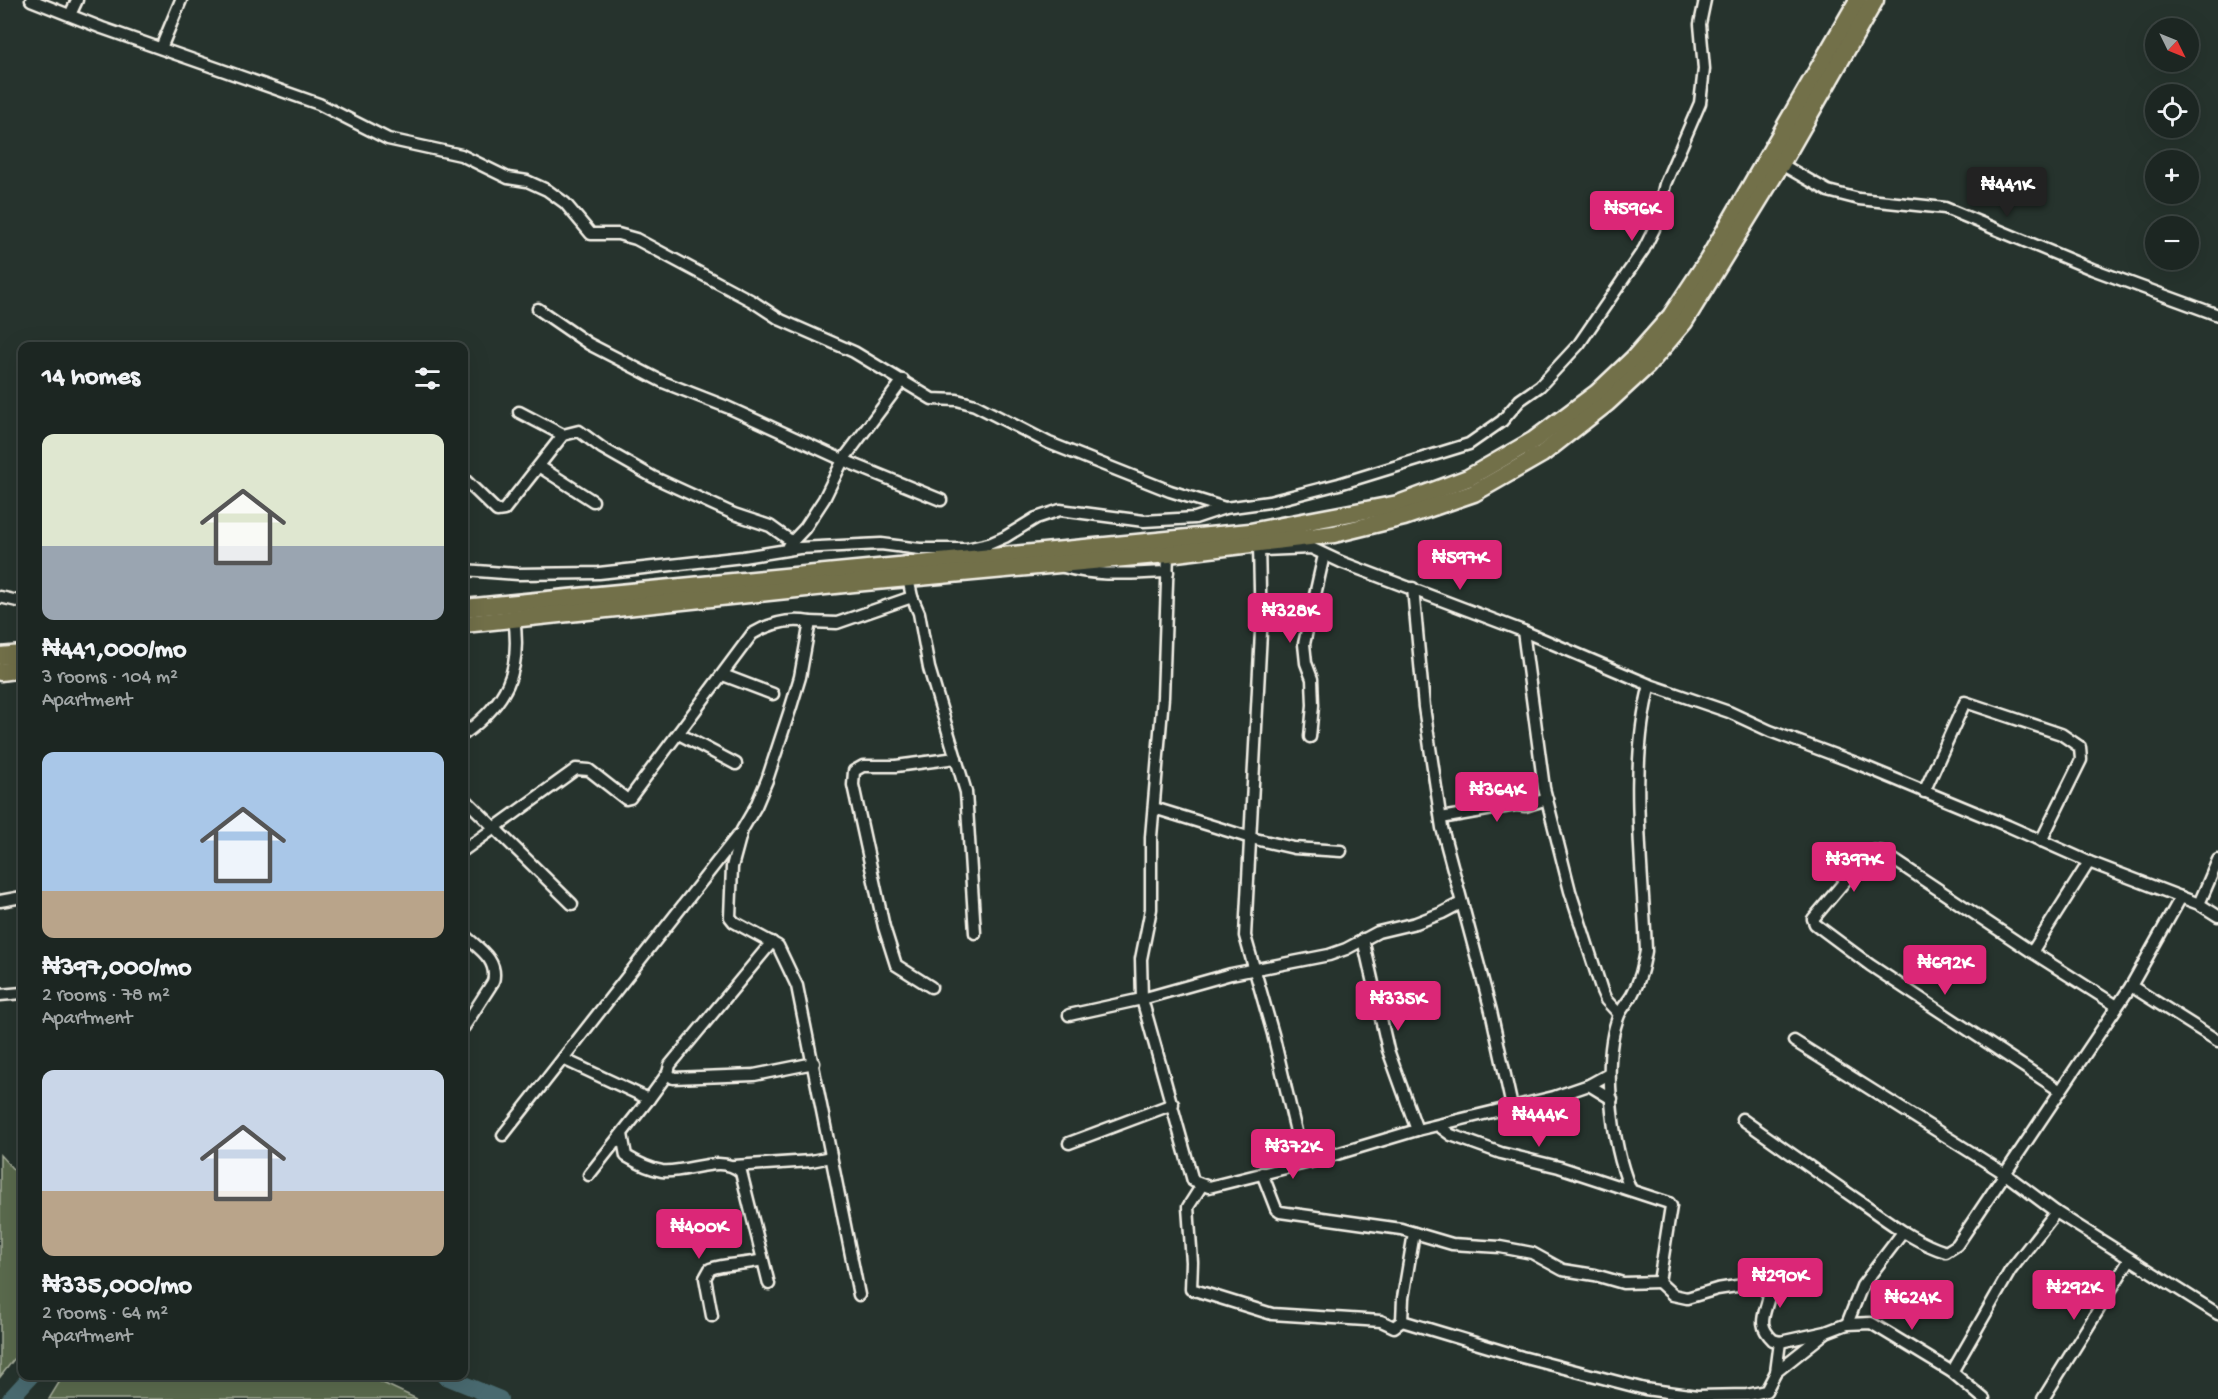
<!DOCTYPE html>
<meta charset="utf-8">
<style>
:root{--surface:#1c2622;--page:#252e2a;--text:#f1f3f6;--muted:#a0a5a5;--line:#3a4340;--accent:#db2777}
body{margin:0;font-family:"Gochi Hand",sans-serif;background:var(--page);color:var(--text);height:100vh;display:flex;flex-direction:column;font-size:22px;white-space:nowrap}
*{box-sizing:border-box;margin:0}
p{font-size:20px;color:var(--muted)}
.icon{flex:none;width:33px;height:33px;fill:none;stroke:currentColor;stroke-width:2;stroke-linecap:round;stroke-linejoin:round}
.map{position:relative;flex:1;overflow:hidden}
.side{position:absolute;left:18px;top:342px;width:450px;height:1038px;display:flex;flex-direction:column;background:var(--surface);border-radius:12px;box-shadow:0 6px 24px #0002,0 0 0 2px var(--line)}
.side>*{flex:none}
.needle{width:39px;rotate:133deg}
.tools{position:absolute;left:2145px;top:18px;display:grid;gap:12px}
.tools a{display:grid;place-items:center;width:54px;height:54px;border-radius:50%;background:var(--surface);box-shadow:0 6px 24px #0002,0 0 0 2px var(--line);font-size:30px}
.price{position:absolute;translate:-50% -51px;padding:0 14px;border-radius:6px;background:var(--accent);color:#fff;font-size:20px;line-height:39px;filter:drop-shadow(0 2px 3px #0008)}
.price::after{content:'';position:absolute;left:50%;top:36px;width:18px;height:14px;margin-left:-9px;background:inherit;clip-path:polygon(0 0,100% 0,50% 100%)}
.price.active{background:#222;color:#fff}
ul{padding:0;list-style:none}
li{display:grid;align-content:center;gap:12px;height:318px;padding:0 24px}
li span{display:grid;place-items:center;height:186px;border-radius:12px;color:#555}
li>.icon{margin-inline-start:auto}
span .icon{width:108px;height:108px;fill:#fffc;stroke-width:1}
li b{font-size:26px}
h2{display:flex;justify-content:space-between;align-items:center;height:72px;padding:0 24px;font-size:26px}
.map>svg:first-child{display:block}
.green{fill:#5a6b4e;stroke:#a7ae9b;stroke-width:1.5}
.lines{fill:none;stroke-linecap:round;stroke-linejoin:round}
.river{stroke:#496b6f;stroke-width:16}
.minor-casing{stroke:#f4f1e8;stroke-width:15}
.trunk-casing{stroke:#f4f1e8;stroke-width:21}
.minor{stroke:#26332d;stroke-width:10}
.trunk{stroke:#726f4a;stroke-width:16}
</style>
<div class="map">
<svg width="2218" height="1399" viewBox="0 0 2218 1399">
<rect width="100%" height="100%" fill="#26332d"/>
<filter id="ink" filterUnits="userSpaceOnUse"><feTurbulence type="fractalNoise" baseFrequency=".0167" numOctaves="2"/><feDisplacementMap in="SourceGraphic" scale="12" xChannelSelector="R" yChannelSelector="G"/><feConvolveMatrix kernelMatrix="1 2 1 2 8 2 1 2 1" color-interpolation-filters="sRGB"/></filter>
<g filter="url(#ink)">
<g class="green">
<polygon points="0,1155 22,1179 22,1349 0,1377"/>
<polygon points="63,1376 368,1376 417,1399 49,1399"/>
</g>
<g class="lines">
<g class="river">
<polyline points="444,1376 500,1399"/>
<polyline points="10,1399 31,1376"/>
</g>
<defs>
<g id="minor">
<polyline points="31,0 102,28 319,104 388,139 461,155 508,178 527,181 547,190 565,203 591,234 618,234 636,239 752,301 781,320 854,352 932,399 957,400 975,405 1049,443 1170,491 1225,508"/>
<polyline points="70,15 77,0"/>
<polyline points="161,48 181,0"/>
<polyline points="1781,164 1828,191 1859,199 1945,208 2092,269 2218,315"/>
<polyline points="538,309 589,344 663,382 727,407 843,460 941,500"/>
<polyline points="519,412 563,435"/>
<polyline points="540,467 593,501"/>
<polyline points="464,479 497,511 504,510 563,435 579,431 602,448 653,477 734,514 770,526 791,541"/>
<polyline points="788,546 805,528 824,499 843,460 903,380"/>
<polyline points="1259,546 1261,632 1245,936 1273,1034 1298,1140 1310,1162"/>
<polyline points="1263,550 1311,548 1341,562 1523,631 1650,685 1729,712 1770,731 1856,763 2008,826 2089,862 2199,904 2218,916"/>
<polyline points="1168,554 1163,697 1151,837 1151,909 1141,959 1142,999 1193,1181 1209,1187 1310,1162 1417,1130 1554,1097 1589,1085 1609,1074"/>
<path d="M1064,567C1098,577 1133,573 1168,572"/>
<polyline points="464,570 518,574 599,573 743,557 799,548 881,544 920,549 966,549 989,544 1005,537 1036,518 1060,510 1144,521 1195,518 1225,508 1269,502 1339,484 1469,444 1502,421 1520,400 1540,386 1579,344 1644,249 1654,229 1665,184 1700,103 1704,69 1700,24 1705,0"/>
<polyline points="908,578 912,597 919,613 929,668 966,792 975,933"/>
<polyline points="1413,588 1424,707 1442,828 1491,1011 1512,1107"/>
<polyline points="0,597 22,602"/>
<polyline points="1523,631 1544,788 1570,891 1602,991 1606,1000 1619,1014"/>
<polyline points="723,675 773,694"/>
<path d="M464,734C506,703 522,672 514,618"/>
<polyline points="679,734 736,764"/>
<polyline points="1310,737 1313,705 1312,679 1306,663 1304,644 1324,555"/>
<polyline points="1924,792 1965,702 2061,734 2080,747 2081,760 2041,841"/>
<polyline points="464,798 572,904"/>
<polyline points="1154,808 1251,838 1294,848 1341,851"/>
<polyline points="1441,818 1516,805 1525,806 1547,799"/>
<path d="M464,850L576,769L589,770L626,799L630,798L752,634C770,623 789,618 810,622"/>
<polyline points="2181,897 2131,986 2218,1041"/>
<polyline points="0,901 22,897"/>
<polyline points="2199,904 2218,860"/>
<path d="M464,935C478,948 499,960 493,982L464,1027"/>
<polyline points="1363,939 1388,1050 1417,1130"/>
<polyline points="772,942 670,1065 668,1073 673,1078 754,1075 814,1063"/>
<polyline points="2032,952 2089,862"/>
<polyline points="931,987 896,965 884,927 853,785 854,771 863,766 896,766 956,758"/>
<polyline points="0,995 22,993"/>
<polyline points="1069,1015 1142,999 1231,974 1329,955 1346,949 1378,932 1416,923 1442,913 1461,903"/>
<polyline points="1794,1041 2004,1173 2056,1212 2218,1314"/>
<polyline points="563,1059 649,1099 668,1073"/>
<polyline points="1589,1085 1612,1099"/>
<polyline points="2059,1090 1870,965 1815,924 1813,919 1866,856 1874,851 1882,852 2032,952 2117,1006"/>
<path d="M1742,1119C1781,1147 1820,1174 1859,1201C1887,1220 1913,1242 1946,1252L1957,1245L2131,986"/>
<polyline points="1439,1126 1451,1135 1501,1153 1559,1167 1669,1203 1671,1206 1659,1282"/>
<path d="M622,1134L626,1156C636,1162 650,1169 662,1171C687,1174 721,1153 741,1172L769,1284"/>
<polyline points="503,1135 738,835"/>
<polyline points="1069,1143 1173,1104"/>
<polyline points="734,1166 811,1161 831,1157"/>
<polyline points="1262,1173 1276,1209 1280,1212 1401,1229 1452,1244 1500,1247 1532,1253 1563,1270 1595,1275 1623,1283 1659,1282"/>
<polyline points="589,1175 649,1099"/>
<polyline points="1202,1185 1188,1207 1192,1262 1191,1289 1272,1314 1381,1321 1394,1327 1402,1321 1403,1298 1414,1233"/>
<path d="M1630,1188C1612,1145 1601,1059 1619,1015C1622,1008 1628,1002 1632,995C1640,981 1643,967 1646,951C1643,867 1628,766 1650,685"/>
<path d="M1659,1282L1673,1295L1687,1298L1717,1289L1743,1285L1763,1287L1769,1296C1765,1315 1756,1324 1773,1340L1780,1342L1826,1332L1847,1324L1871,1323L1952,1372L1984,1399"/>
<polyline points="859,1295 797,986 778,946 734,922 730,917 732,867 742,830 756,806 767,780 790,710 800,677 810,622 837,623 912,597"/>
<path d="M712,1316L705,1278L710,1269C727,1263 745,1265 762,1260"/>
<polyline points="1402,1321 1522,1357 1645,1389 1697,1396 1747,1395 1766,1391 1776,1372 1780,1342"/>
<polyline points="1847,1324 1862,1286 1903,1232"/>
<polyline points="1776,1372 1825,1333"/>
<polyline points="1952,1372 2010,1271 2056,1212"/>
<polyline points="2043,1399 2130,1259"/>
</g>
<g id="trunk">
<polyline points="464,608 1250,532 1398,504 1468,478 1534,440 1597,393 1634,358 1671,316 1708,260 1858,0"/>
<polyline points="464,624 854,583 1168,554 1334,534 1404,517 1474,493 1542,454 1607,403 1647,366 1684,322 1781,164 1875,0"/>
<polyline points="0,656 22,654"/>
<polyline points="0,672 22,669"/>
</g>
</defs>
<use href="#minor" class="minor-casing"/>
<use href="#trunk" class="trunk-casing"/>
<use href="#minor" class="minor"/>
<use href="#trunk" class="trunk"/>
</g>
</g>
</svg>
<div class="tools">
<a><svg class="needle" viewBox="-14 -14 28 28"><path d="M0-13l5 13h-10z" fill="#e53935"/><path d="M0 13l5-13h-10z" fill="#a0a5a5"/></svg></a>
<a><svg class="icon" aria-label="locate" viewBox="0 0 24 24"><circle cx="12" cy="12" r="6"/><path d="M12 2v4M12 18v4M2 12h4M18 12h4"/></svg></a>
<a>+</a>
<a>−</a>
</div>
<b class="price active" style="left:2007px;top:218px">₦441K</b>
<b class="price" style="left:1632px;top:242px">₦596K</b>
<b class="price" style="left:1460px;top:591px">₦597K</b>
<b class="price" style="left:1290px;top:644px">₦328K</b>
<b class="price" style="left:1497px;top:823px">₦364K</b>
<b class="price" style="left:1854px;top:893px">₦397K</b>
<b class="price" style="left:1945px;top:996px">₦692K</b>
<b class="price" style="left:1398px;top:1032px">₦335K</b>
<b class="price" style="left:1539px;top:1148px">₦444K</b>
<b class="price" style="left:1293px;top:1180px">₦372K</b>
<b class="price" style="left:699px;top:1260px">₦400K</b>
<b class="price" style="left:1780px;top:1309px">₦290K</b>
<b class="price" style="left:2074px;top:1321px">₦292K</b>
<b class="price" style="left:1912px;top:1331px">₦624K</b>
<section class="side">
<h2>14 homes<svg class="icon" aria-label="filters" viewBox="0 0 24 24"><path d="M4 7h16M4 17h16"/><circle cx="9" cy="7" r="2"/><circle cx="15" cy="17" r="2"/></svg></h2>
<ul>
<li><span style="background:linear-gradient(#dfe7d0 60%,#9aa5b1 0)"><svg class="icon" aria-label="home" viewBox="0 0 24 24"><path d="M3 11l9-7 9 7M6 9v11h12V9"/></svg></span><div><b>₦441,000/mo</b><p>3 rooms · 104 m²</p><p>Apartment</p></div></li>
<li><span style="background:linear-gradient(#a9c7e8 75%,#b9a48a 0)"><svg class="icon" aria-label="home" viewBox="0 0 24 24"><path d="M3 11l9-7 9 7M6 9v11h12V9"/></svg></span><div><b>₦397,000/mo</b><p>2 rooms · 78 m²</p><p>Apartment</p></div></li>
<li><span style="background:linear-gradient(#c9d6e8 65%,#b9a48a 0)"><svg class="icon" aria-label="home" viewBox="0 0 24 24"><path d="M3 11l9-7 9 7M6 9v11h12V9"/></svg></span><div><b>₦335,000/mo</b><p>2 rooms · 64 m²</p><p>Apartment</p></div></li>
</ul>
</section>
</div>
